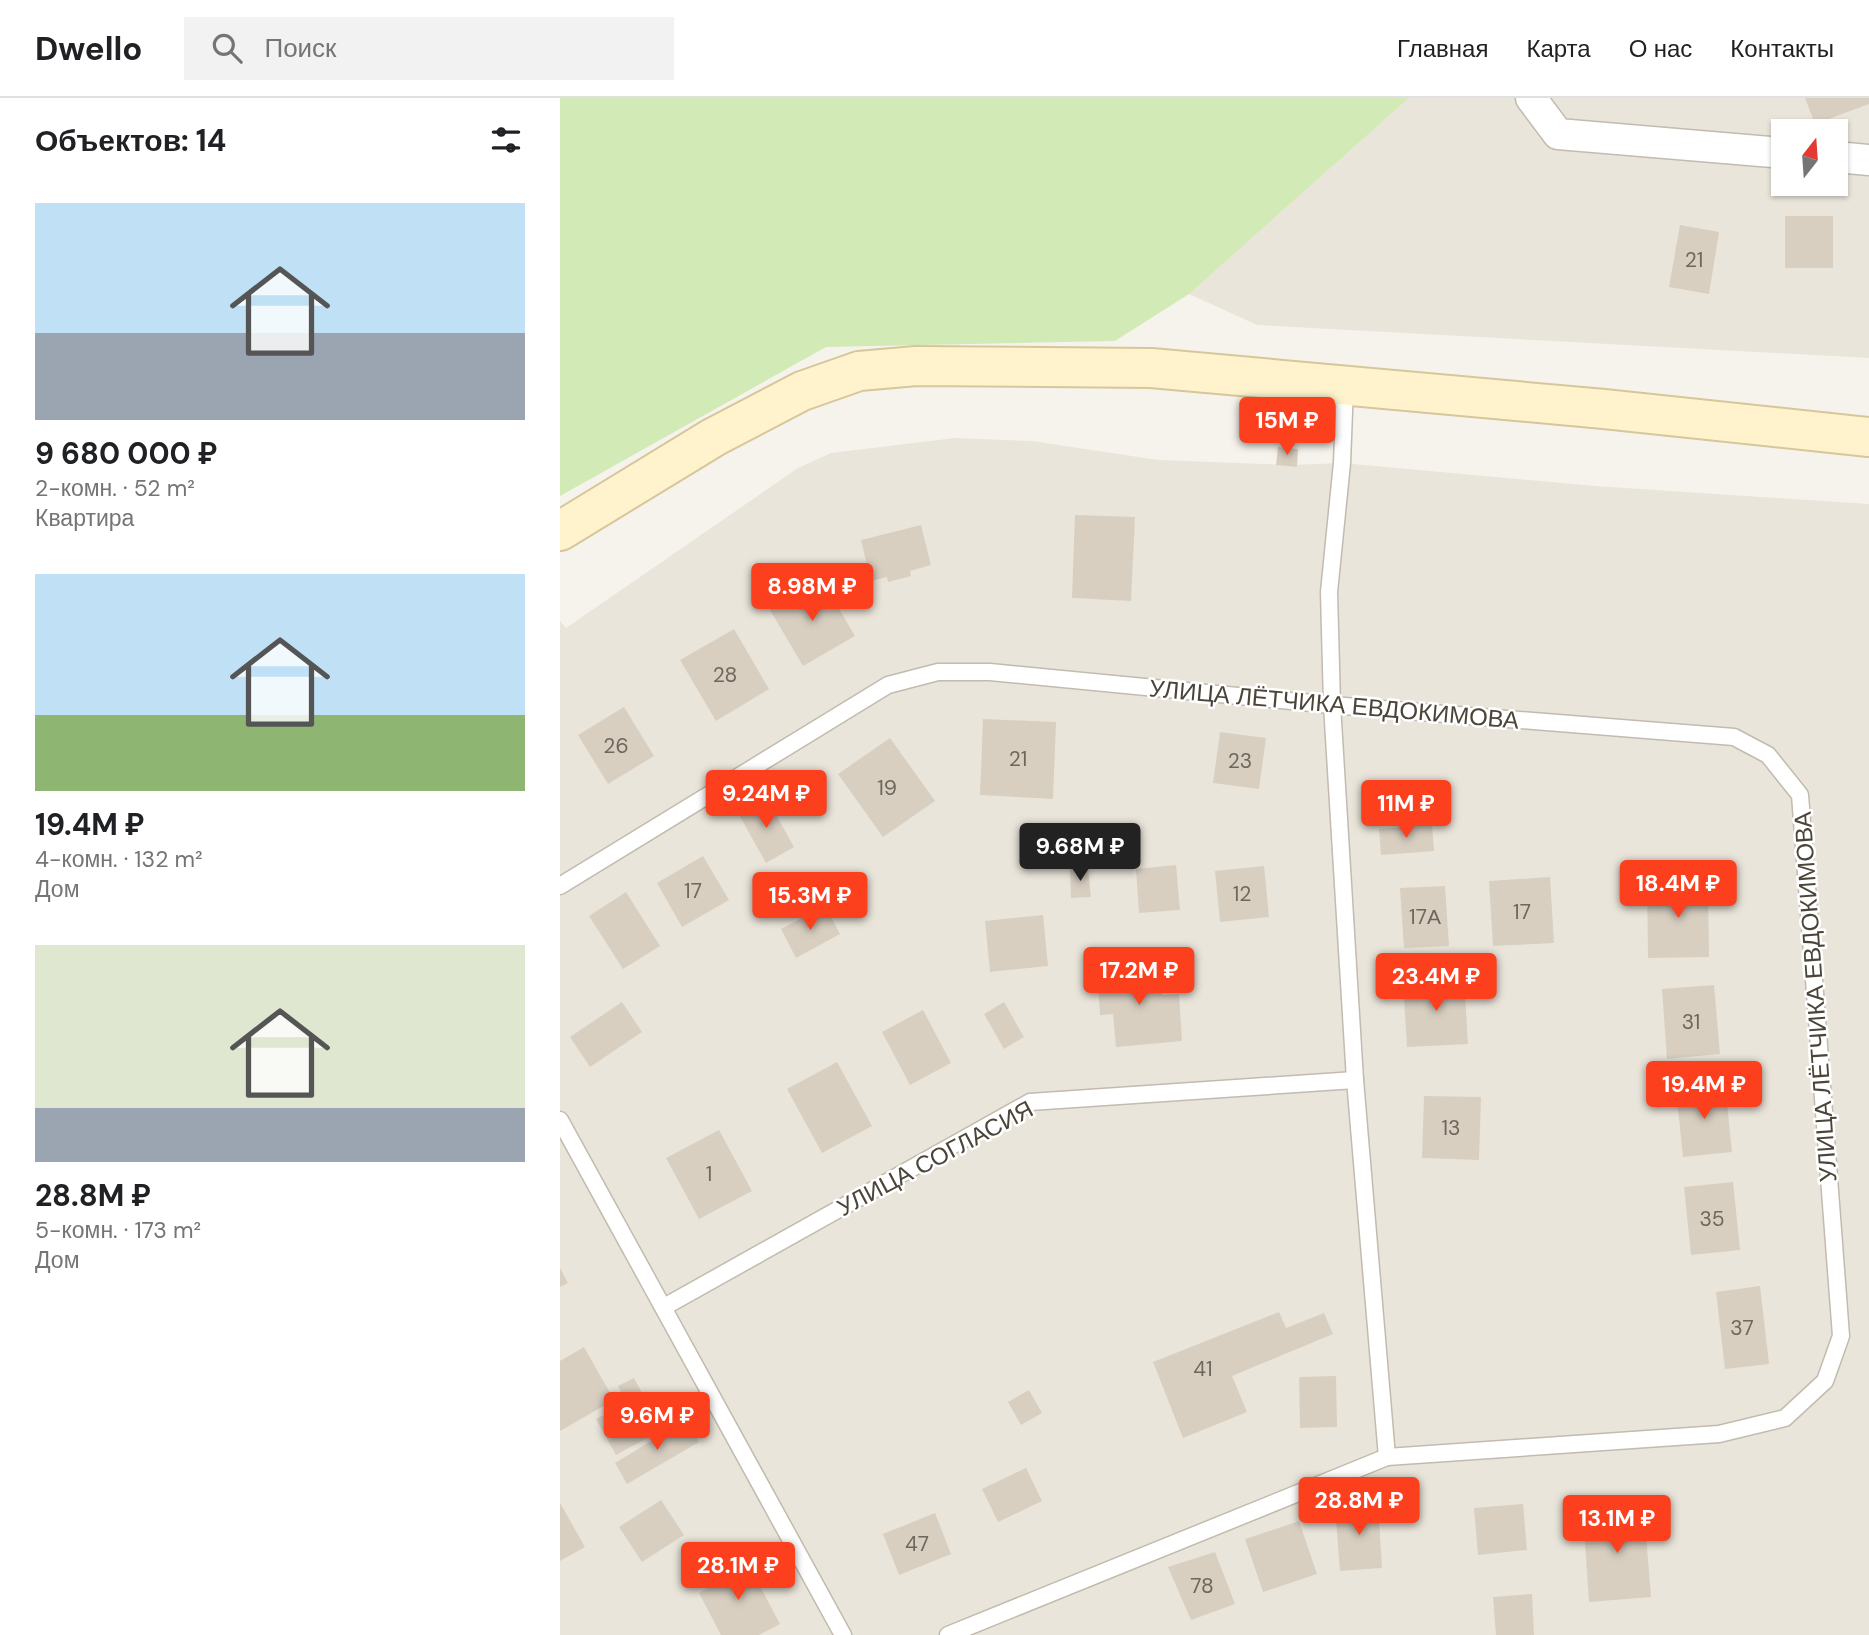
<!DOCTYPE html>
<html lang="ru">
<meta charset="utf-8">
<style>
:root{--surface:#fff;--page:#f2f2f2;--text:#202124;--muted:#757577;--line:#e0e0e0;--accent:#fc3f1d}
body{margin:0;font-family:"DM Sans",sans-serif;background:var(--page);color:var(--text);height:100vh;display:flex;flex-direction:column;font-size:26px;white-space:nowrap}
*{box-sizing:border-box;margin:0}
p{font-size:23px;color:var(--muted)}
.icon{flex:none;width:38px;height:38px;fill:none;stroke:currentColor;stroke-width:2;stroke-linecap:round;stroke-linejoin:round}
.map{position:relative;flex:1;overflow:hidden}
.side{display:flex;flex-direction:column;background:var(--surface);width:560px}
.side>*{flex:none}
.needle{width:46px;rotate:17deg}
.fabs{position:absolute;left:1211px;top:21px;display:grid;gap:14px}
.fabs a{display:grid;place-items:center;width:77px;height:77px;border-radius:0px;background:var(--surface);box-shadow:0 2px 5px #0004;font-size:35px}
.price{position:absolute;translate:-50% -60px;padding:0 16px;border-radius:7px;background:var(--accent);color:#fff;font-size:23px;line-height:46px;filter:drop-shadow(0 2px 4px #0008)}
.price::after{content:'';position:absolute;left:50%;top:42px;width:21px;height:16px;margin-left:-10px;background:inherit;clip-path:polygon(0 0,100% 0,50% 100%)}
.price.selected{background:#222;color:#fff}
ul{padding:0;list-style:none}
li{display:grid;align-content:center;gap:14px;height:371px;padding:0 35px}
li span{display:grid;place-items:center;height:217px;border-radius:0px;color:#555}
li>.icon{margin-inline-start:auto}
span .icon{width:126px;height:126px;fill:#fffc;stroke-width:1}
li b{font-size:30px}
h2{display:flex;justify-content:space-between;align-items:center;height:84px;padding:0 35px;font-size:30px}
header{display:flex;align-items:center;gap:42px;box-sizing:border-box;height:98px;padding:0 35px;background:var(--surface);border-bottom:2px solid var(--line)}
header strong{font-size:33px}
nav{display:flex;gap:38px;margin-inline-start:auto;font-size:24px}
.search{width:490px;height:63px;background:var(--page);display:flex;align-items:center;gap:18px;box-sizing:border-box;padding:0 24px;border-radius:0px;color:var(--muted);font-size:26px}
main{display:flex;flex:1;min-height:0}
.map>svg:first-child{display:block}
.residential{fill:#eae5da;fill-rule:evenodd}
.green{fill:#d2eab5}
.building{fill:#d8cfc1}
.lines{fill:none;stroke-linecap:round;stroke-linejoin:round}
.lane-casing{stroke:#c2bbae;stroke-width:19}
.street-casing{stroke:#c2bbae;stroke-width:33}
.secondary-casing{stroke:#d6c79b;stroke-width:42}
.lane{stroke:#fff;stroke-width:16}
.street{stroke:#fff;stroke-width:30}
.secondary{stroke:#fff3cd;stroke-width:38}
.labels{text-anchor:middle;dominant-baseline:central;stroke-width:5;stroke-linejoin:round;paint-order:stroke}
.number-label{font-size:21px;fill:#6e675b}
.street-label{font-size:24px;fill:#4b4439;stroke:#fff}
</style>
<header>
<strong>Dwello</strong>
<div class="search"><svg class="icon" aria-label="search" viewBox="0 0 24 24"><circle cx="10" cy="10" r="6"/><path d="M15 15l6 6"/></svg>Поиск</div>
<nav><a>Главная</a><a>Карта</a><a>О нас</a><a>Контакты</a></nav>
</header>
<main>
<section class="side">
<h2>Объектов: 14<svg class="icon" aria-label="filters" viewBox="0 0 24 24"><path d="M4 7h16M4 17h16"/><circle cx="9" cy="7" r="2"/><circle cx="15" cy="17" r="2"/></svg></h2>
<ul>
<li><span style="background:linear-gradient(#bfe0f5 60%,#9aa5b1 0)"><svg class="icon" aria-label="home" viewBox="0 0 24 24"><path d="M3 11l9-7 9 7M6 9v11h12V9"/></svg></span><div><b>9 680 000 ₽</b><p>2-комн. · 52 m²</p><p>Квартира</p></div></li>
<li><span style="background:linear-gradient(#bfe0f5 65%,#8fb573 0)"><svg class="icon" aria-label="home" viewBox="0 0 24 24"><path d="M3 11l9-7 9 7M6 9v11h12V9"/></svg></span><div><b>19.4M ₽</b><p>4-комн. · 132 m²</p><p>Дом</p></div></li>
<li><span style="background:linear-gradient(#dfe7d0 75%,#9aa5b1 0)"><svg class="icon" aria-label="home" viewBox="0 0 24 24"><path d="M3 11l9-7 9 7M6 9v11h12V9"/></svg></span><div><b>28.8M ₽</b><p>5-комн. · 173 m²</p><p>Дом</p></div></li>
</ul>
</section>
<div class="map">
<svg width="1309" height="1537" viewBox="0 0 1309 1537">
<rect width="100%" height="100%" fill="#f6f3ec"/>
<g class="residential">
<path d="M849,0H1309V260L697,227L629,196ZM1223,33H1276V86H1223Z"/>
<polygon points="395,340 472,343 598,362 730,367 782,365 1035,388 1309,406 1309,1537 0,1537 0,523 6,530 238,370 271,355"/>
</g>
<polygon class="green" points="0,0 849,0 629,196 555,243 266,249 0,398"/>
<g class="building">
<polygon points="1245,0 1309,0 1309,6 1255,26"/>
<rect x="1225" y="118" width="48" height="52"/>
<polygon points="1120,127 1159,134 1149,196 1109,189"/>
<polygon points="718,349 738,351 737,369 716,367"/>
<polygon points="515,417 575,419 571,503 512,500"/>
<polygon points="361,427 371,467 350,473 351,478 328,484 327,479 311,483 301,442"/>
<polygon points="262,482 295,538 243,568 210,512"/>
<polygon points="174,531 209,591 156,623 120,562"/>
<polygon points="64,609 94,658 48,686 18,637"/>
<polygon points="423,621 496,624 493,701 420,697"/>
<polygon points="660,634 706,640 699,691 653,685"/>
<polygon points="330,640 375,703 323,739 278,676"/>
<polygon points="206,699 234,749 206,765 178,715"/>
<polygon points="872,727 874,753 821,757 819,731"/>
<polygon points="143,758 169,802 122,829 97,785"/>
<polygon points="616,767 620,812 579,815 576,771"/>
<polygon points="704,768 709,819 660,824 655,773"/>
<polygon points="528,770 531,799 511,800 510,771"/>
<polygon points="990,779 994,845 933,848 929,783"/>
<polygon points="1148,783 1149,859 1088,860 1087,784"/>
<polygon points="885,788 889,848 844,850 840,790"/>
<polygon points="66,794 100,848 63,871 29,818"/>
<polygon points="265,808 280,836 236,860 221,831"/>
<polygon points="483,817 488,868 430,874 425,823"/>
<polygon points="600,869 602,897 619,896 622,943 556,949 553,916 540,917 537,873"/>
<polygon points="904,880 908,946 847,949 843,884"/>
<polygon points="1154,887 1160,956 1107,961 1102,891"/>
<polygon points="62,904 82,934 30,969 10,939"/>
<polygon points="444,904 464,939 444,951 424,916"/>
<polygon points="363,912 391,965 350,987 322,934"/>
<polygon points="277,964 312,1028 262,1055 227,991"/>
<polygon points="1165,986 1172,1054 1123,1059 1116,991"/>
<polygon points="864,998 921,999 919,1062 862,1060"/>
<polygon points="159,1032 192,1093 139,1121 106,1060"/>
<polygon points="1173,1084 1180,1152 1131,1157 1124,1089"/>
<polygon points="0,1170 8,1185 0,1189"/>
<polygon points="1200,1188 1209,1266 1165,1271 1156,1194"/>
<polygon points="719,1214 726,1230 764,1215 773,1236 672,1278 687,1314 623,1340 593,1264"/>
<polygon points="24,1249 54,1302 0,1333 0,1263"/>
<polygon points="776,1278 777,1329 740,1330 739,1279"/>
<polygon points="74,1280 102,1332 56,1357 36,1321 67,1305 58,1288"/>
<polygon points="469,1292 482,1315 461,1327 448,1304"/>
<polygon points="126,1322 139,1344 67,1386 55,1365"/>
<polygon points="466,1370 482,1403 438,1424 422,1391"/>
<polygon points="101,1402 124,1437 82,1464 59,1429"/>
<polygon points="0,1405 25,1449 0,1463"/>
<polygon points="818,1406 822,1470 780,1473 775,1409"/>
<polygon points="963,1406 967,1452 918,1457 914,1410"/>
<polygon points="1084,1411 1091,1499 1029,1504 1023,1415"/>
<polygon points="375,1415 391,1456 339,1477 323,1436"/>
<polygon points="739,1423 757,1476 703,1494 685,1441"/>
<polygon points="655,1454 675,1506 631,1522 608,1469"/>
<polygon points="185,1460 220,1526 199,1537 161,1537 139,1495 148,1490 144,1482"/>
<polygon points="972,1496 974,1537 936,1537 933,1499"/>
</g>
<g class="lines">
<defs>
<g id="lane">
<polyline points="785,288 782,365 769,494 772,607 795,982 827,1359"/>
<polyline points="0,788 328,587 378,574 430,574 772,607 1174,639 1208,657 1240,697 1281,1238 1265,1283 1225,1320 1159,1336 827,1359 388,1537"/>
<polyline points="0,1022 283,1537"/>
<polyline points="104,1209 470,1004 795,982"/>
</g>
<g id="street">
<polyline points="971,0 998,36 1223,55"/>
<polyline points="1276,59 1309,62"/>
</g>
<polyline id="secondary" points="0,433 154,339 242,293 299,273 356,268 591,270 1044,311 1309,339"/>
</defs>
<use href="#lane" class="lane-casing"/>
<use href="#street" class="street-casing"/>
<use href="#secondary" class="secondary-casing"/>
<use href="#lane" class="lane"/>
<use href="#street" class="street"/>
<use href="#secondary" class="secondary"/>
</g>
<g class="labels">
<g class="number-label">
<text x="1134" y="162">21</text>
<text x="165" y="577">28</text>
<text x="56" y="648">26</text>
<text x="458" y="661">21</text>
<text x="680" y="663">23</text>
<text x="327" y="690">19</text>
<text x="133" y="793">17</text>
<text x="682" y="796">12</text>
<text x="962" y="814">17</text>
<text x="865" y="819">17А</text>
<text x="1131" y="924">31</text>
<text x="891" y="1030">13</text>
<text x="149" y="1076">1</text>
<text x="1152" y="1121">35</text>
<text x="1182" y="1230">37</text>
<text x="643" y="1271">41</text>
<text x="357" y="1446">47</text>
<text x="642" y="1488">78</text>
</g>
<g class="street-label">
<text transform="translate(774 606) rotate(5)">УЛИЦА ЛЁТЧИКА ЕВДОКИМОВА</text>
<text transform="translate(1255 899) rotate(-94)">УЛИЦА ЛЁТЧИКА ЕВДОКИМОВА</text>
<text transform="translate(375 1060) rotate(-28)">УЛИЦА СОГЛАСИЯ</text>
</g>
</g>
</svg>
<div class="fabs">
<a><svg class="needle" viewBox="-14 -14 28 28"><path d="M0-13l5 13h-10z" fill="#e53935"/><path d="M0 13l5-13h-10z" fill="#757577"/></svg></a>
</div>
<b class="price" style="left:727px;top:359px">15M ₽</b>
<b class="price" style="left:252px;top:525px">8.98M ₽</b>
<b class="price" style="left:206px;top:732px">9.24M ₽</b>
<b class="price" style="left:846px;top:742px">11M ₽</b>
<b class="price selected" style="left:520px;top:785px">9.68M ₽</b>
<b class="price" style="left:1118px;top:822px">18.4M ₽</b>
<b class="price" style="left:250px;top:834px">15.3M ₽</b>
<b class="price" style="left:579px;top:909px">17.2M ₽</b>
<b class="price" style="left:876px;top:915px">23.4M ₽</b>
<b class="price" style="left:1144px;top:1023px">19.4M ₽</b>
<b class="price" style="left:97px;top:1354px">9.6M ₽</b>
<b class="price" style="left:799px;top:1439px">28.8M ₽</b>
<b class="price" style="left:1057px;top:1457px">13.1M ₽</b>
<b class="price" style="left:178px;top:1504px">28.1M ₽</b>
</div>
</main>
